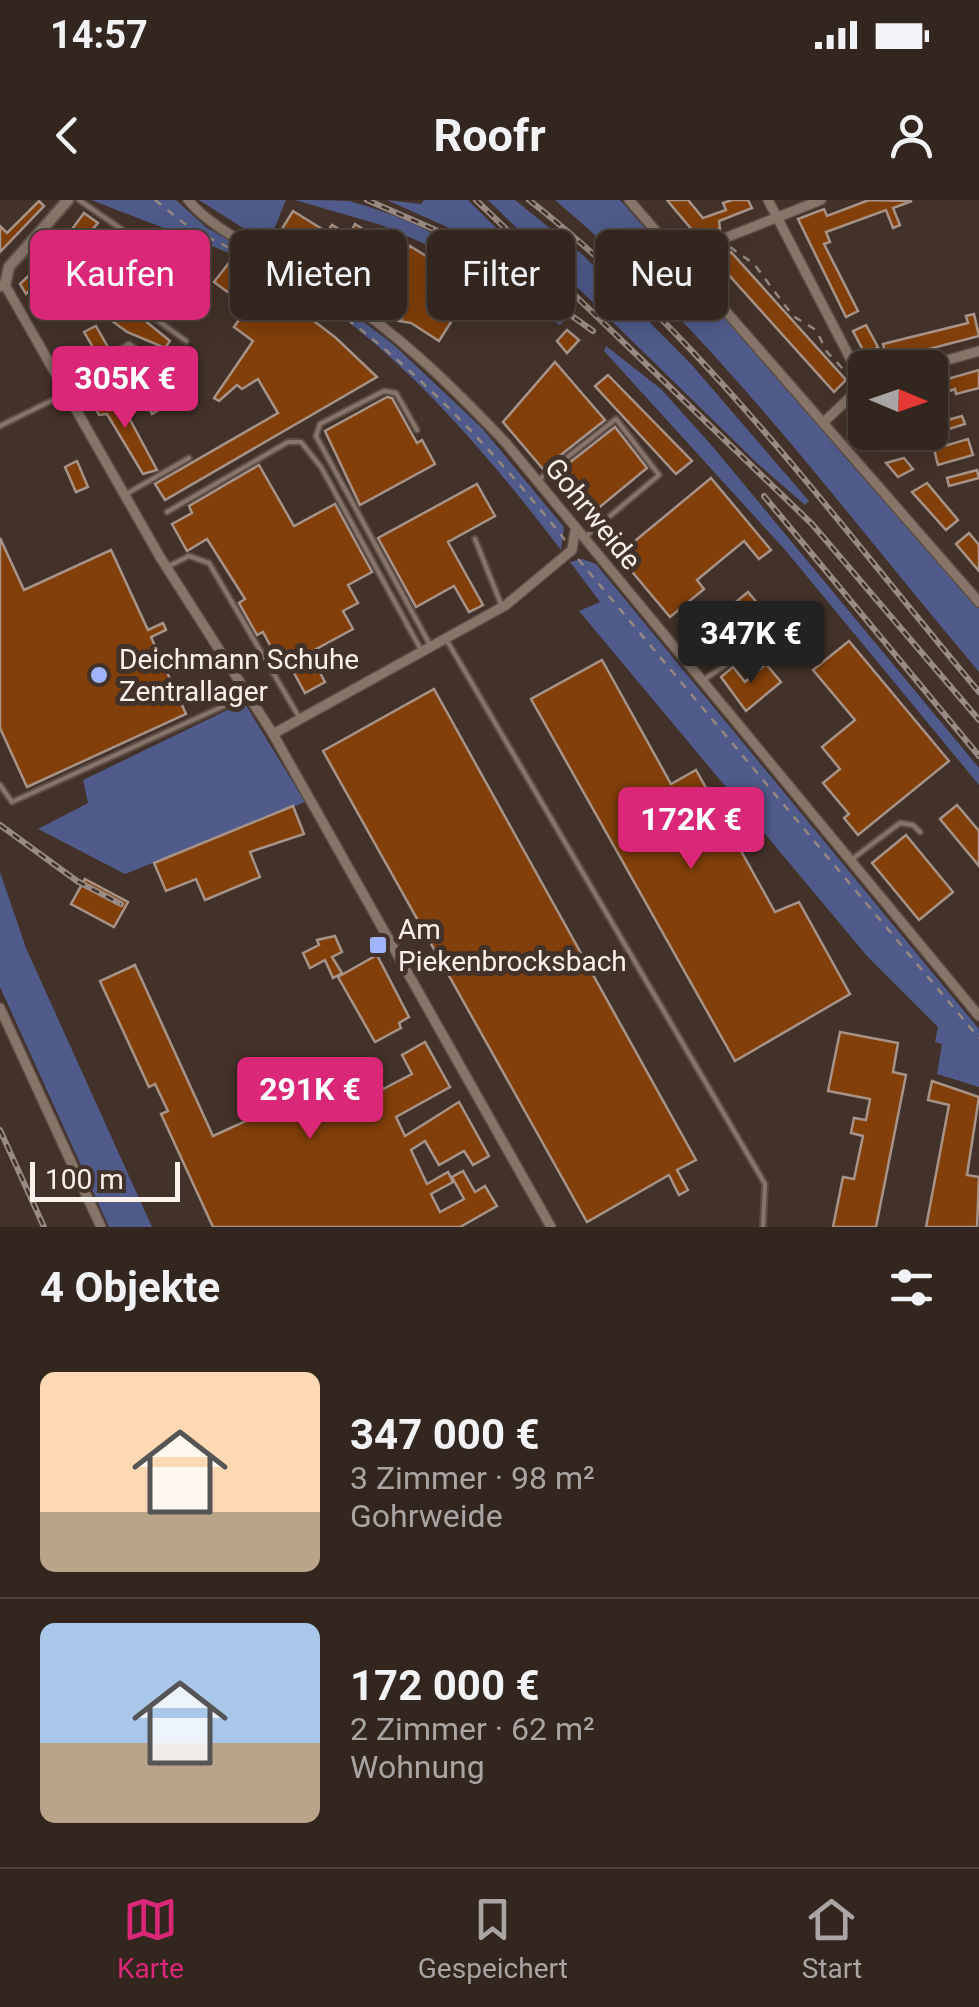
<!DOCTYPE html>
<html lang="de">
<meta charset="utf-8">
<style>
:root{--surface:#32261f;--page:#3a2e28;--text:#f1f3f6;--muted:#a8a5a4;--line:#4d433d;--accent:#db2777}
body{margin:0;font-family:Roboto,sans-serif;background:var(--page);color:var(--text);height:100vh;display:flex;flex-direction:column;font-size:38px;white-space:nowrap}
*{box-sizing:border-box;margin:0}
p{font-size:32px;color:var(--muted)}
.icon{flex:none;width:55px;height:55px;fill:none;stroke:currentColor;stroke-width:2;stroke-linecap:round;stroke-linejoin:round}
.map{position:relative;height:1027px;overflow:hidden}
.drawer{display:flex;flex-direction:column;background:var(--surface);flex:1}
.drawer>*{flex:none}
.banner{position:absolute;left:30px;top:30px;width:920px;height:90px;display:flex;gap:20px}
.needle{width:65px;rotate:92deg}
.fabs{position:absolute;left:848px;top:150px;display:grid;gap:20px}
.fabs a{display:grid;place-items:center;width:100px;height:100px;border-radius:15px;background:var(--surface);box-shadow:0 5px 25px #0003,0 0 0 2px var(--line);font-size:50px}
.scale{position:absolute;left:30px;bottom:25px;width:150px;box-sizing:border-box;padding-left:10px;border:5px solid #fcf1eb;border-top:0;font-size:28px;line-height:35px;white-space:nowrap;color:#fcf1eb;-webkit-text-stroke:8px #433229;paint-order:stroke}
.price{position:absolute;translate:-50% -85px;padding:0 22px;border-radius:10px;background:var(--accent);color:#fff;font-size:32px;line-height:65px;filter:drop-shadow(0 2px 5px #0008)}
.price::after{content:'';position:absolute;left:50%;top:60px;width:30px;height:22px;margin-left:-15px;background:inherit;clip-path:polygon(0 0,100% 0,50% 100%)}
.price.selected{background:#222;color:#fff}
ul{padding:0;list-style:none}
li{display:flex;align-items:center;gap:30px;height:250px;padding:0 40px}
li+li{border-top:2px solid var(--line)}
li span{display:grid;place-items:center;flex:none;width:280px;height:200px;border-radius:15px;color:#555}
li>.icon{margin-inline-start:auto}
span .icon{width:120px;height:120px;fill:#fffc;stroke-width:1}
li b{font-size:42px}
h2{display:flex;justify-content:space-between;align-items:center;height:120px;padding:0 40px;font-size:42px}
.chip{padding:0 35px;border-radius:15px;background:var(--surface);box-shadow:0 5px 25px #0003,0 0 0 2px var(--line);font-size:35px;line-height:90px}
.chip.selected{background:var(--accent);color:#fff}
.status{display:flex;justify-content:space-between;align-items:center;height:70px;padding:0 50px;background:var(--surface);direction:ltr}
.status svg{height:28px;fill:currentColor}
header{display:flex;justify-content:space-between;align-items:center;height:130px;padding:0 40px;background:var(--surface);font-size:45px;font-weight:700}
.tabs{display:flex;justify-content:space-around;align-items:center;height:140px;border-top:2px solid var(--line);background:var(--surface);font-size:28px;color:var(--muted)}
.tabs a{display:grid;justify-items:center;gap:5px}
.tabs .selected{color:var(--accent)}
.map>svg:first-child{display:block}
.green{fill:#505b8b}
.building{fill:#823f09;stroke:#a79388;stroke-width:2.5}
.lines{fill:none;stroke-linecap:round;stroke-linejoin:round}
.service-casing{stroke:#5c4e45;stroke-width:8}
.minor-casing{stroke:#5c4e45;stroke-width:12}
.tertiary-casing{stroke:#5c4e45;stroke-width:14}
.path{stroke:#95877f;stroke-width:2.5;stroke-dasharray:8 8;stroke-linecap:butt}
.service{stroke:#88756a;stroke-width:4}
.minor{stroke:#88756a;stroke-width:9}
.tertiary{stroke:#88756a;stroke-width:10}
.rail-casing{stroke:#998b83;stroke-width:6}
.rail{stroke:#433229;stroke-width:2.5;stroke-dasharray:8;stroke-linecap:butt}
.poi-dot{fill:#a0b3fd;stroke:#433229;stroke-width:4}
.labels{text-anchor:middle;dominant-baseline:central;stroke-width:10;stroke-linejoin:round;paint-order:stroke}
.street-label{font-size:28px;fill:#fcf1eb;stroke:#433229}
.poi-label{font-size:28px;fill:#fcf1eb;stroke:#433229;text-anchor:start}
</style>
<div class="status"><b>14:57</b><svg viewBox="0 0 49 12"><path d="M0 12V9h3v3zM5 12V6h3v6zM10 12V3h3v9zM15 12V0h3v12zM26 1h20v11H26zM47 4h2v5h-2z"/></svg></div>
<header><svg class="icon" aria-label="back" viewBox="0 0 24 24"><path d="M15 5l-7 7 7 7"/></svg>Roofr<svg class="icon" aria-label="person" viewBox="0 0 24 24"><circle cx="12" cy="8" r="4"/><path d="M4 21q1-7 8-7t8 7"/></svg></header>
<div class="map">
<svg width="979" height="1027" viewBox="0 0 979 1027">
<rect width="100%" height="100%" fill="#433229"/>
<g class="green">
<path d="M92,0H176L207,28L322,90L394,145L482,228L564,327L561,350C489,256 399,148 296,86C233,49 159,28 92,0Z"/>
<polygon points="199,0 286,0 268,44"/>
<path d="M295,0C312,0 333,0 349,1C431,22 499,71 567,118L560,125L469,63L381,25Z"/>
<polygon points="387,0 421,4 424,0 468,0 547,79 542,85 467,36"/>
<polygon points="488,0 515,0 583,55 691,164 809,301 805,305 759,265"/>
<path d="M555,0H620L979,405V472C843,311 718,138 555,0Z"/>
<polygon points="606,146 661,189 713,247 979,568 979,585 786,351 604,151"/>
<polygon points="582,359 596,364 979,829 979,887 937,874 942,844 935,842 938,827 867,756 579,411 600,402 570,362"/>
<polygon points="244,502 305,602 125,674 38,629 88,603 83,580"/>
<polygon points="0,672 26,748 152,1027 109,1027 0,787"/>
</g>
<g class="building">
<polygon points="667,0 688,0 703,18 726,10 723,3 732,0 748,0 752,8 719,21 720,29 698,37"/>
<polygon points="869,0 912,1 893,8 900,25 893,28 886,10 826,32 830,42 824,44 858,111 846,117 798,19 824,9 827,16"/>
<polygon points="39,1 44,6 0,52 0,26 7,33"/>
<polygon points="293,11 327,32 332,25 349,35 355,24 404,55 410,46 474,86 439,141 411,123 399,121 402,118 366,96 378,77 373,73 364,68 349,85 277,37"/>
<polygon points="84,13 98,23 76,48 64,40"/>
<polygon points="146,31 167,44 159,56 164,66 138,98 87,62 96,49 123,68"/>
<polygon points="642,36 659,54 653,60 636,42"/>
<polygon points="189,41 208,48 199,64 181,55"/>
<polygon points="731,52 846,180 834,192 719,64"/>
<polygon points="232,59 246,69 229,93 214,82"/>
<polygon points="43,62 60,91 54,97 44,91 41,94 33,87 26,94 20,84"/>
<polygon points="265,83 336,138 377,177 165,300 155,284 278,213 258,179 242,189 237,185 219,201 214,198 253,141 234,127"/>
<polygon points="110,92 170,141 165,148 127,132 97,110"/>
<polygon points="974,114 979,136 887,160 883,144 968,123 966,116"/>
<polygon points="866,125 878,147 865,154 853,131"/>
<polygon points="96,126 109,149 98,156 84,132"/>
<polygon points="567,130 579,140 567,153 557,141"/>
<polygon points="555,162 605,220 543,269 503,222"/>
<polygon points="145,168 165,182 151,194 160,209 152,214 135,182"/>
<polygon points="979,170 979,188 956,194 955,189 930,198 930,184"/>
<polygon points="608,175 692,261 676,274 595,186"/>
<polygon points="101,192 104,197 110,193 122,216 127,214 157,270 143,274 107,214 99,215 90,199"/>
<polygon points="387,197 392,198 417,243 422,240 435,264 360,305 325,231"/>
<polygon points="865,209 865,232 882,232 893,246 875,251 850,222"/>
<polygon points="962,216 965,224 930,235 930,225"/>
<polygon points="615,227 647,268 590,315 555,274"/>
<polygon points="968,239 973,255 938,265 934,249"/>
<polygon points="904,258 913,269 898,277 886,263"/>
<polygon points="77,261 88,287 76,292 65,267"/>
<polygon points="259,265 294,326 335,304 372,372 348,385 358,403 343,411 353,429 309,453 325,482 305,493 289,464 282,468 263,432 257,435 239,403 245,399 207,339 187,351 172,324 192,313 189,306"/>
<polygon points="977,270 979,278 949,286 947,278"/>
<polygon points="711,278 771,350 759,359 744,341 697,380 704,389 670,417 618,355"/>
<polygon points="927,283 958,320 946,330 912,292"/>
<polygon points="477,284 495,316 448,342 483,405 469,412 454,386 416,407 378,338"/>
<polygon points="969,333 979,345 979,371 956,344"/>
<polygon points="0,338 24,390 111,350 148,430 163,423 166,430 151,437 186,514 27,587 0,528"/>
<polygon points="748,392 765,412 705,462 694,449 711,435 704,428"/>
<polygon points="849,441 949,561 858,635 844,618 849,614 823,583 840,569 822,547 855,520 813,470"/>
<polygon points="602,460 671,584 696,570 775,712 799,702 850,794 735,861 531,499"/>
<polygon points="766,464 781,482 746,511 721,477 733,467 745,482"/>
<polygon points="434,489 696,960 677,970 688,990 679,995 669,975 587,1022 323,551"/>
<polygon points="957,605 979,631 979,666 940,619"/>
<polygon points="293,606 304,634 250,652 260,677 205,700 196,679 166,691 154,663"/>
<polygon points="906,635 953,692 919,720 872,663"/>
<polygon points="85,679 128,702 114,727 71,704"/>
<polygon points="335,736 342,752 332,757 342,773 333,778 325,760 310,768 303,753 319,745 317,740"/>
<polygon points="377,755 409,817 399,823 401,828 375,842 338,777"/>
<polygon points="135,765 213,936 372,863 383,889 412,874 402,855 425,842 450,887 396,917 405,936 459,902 489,956 473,965 464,951 439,965 425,941 411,950 427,984 448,972 453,982 431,994 440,1012 464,999 452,977 463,971 475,992 485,986 497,1006 460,1027 213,1027 161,914 168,911 155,884 149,887 100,781"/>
<polygon points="840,832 898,843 893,872 906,875 876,1027 833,1027 843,977 854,979 863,936 851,933 854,918 866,920 870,899 828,891"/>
<polygon points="932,881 979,897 967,975 979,977 977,1027 926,1027 949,905 928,900"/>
</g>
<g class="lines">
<defs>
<g id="service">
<polyline points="79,0 130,35"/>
<polyline points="39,34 186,141"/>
<polyline points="354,103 369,77"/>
<polyline points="64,182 129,144 158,164"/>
<polyline points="0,226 65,194"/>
<polyline points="417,230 396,193 384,191 320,224 316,236 429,443"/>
<polyline points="537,281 616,219 659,275 585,337"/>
<polyline points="128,293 189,258"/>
<polyline points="167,312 288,242 301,242 321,267 420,448"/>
<polyline points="475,339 501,404"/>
<polyline points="167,367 189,356 209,363 299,517"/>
<polyline points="446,439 765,984 763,1027"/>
<polyline points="702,481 730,462 774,446"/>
<polyline points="0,585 12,602 248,495"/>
<polyline points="851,660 900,623 913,625 920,632"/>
</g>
<g id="minor">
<path d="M188,0C219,38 289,63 332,90C398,133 452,186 506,243L979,816"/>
<polyline points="629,0 979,402"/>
<polyline points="768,0 863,183"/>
<polyline points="677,57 821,0"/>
<polyline points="5,85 160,357 273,534 551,1027"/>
<polyline points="919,168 979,151"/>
<polyline points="825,221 865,183"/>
<polyline points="273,534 506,405 572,350 575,331"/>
<polyline points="0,808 101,1027"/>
</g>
<polyline id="tertiary" points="0,86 5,85 9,67 68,0"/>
</defs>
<use href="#service" class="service-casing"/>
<use href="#minor" class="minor-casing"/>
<use href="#tertiary" class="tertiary-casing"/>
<g class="path">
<polyline points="155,0 194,31 247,56"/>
<polyline points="730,47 754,64 793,116 816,130 827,152 844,170"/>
<path d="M281,74C394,143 483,237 565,340"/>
<polyline points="578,359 979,838"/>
</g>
<use href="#service" class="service"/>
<use href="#minor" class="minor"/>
<use href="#tertiary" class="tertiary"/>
<defs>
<g id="rail">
<polyline points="367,0 477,48 593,131"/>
<polyline points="476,0 812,324 979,520"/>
<path d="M529,0C704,137 837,323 979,492"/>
<polyline points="764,296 979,556"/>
<polyline points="0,625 77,681 121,704"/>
<polyline points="0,930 44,1027"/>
</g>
</defs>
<use href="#rail" class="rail-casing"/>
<use href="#rail" class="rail"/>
</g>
<g class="poi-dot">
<circle cx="99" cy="475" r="10"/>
<rect x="368" y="735" width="20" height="20" rx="5"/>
</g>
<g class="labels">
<g class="street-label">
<text transform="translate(593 314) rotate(51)">Gohrweide</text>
</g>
<g class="poi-label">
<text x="119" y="459">Deichmann Schuhe<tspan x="119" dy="32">Zentrallager</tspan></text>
<text x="398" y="729">Am<tspan x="398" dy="32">Piekenbrocksbach</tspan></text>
</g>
</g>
</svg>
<div class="fabs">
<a><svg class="needle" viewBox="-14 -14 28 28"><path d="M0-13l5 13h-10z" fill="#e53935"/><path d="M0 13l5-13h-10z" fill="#a8a5a4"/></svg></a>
</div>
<div class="scale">100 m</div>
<b class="price" style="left:125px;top:231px">305K €</b>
<b class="price selected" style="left:751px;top:486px">347K €</b>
<b class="price" style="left:691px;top:672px">172K €</b>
<b class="price" style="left:310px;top:942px">291K €</b>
<div class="banner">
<a class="chip selected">Kaufen</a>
<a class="chip">Mieten</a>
<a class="chip">Filter</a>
<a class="chip">Neu</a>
</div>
</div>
<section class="drawer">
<h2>4 Objekte<svg class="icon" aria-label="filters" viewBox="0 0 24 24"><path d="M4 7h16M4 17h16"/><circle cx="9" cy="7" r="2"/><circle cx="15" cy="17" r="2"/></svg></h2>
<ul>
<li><span style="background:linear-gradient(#ffd9b3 70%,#b9a48a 0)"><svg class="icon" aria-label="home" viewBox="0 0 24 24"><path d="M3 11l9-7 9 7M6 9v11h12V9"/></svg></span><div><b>347 000 €</b><p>3 Zimmer · 98 m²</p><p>Gohrweide</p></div></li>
<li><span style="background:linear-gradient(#a9c7e8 60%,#b9a48a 0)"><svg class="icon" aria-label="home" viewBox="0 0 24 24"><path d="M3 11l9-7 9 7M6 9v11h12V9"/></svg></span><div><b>172 000 €</b><p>2 Zimmer · 62 m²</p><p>Wohnung</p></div></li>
</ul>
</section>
<nav class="tabs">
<a class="selected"><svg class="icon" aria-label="map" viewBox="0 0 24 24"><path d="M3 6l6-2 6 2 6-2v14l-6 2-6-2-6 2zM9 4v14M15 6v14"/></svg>Karte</a>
<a><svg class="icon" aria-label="saved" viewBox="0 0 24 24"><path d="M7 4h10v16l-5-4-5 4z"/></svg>Gespeichert</a>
<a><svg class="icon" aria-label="home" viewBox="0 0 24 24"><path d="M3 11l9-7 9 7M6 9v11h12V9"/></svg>Start</a>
</nav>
